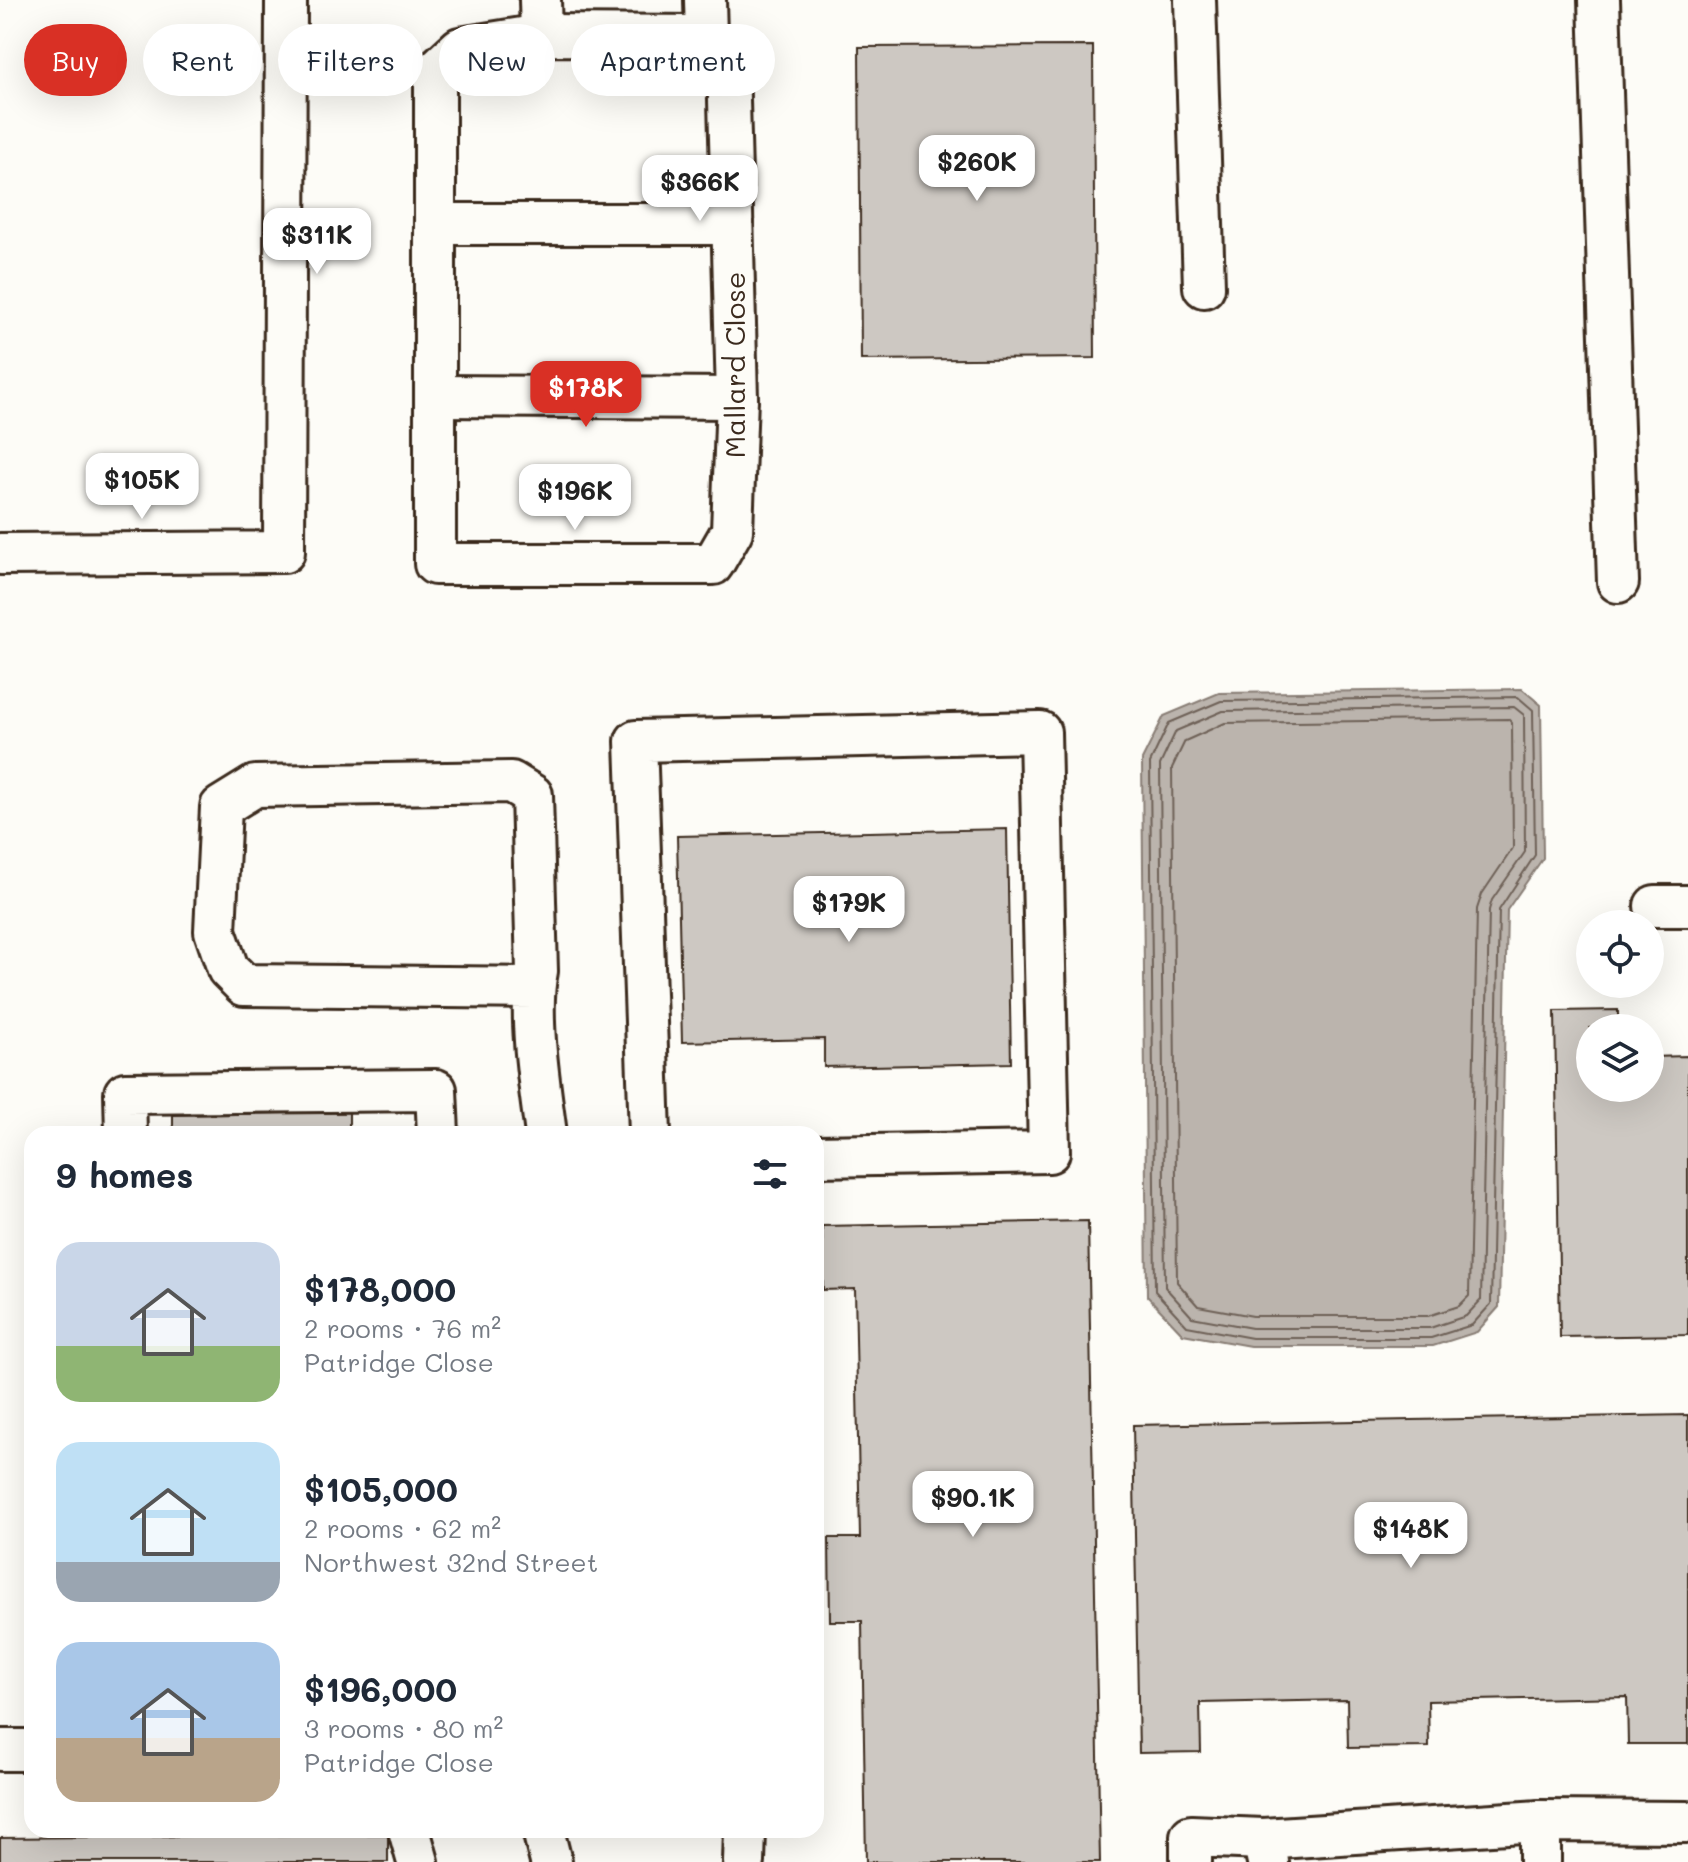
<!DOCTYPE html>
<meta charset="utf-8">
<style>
:root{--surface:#fff;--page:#f2f2f3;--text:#1f2937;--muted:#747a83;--accent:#d93025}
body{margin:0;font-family:Mali,sans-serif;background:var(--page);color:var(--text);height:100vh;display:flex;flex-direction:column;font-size:30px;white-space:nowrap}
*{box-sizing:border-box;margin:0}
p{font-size:26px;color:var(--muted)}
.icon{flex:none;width:44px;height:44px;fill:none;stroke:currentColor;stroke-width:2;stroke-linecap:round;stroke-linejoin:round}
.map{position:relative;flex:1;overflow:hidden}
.sheet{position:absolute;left:24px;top:1126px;width:800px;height:712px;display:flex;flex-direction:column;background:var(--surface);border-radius:24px;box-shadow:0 8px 32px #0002}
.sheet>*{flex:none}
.hud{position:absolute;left:24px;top:24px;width:800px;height:72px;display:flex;gap:16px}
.fabs{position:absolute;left:1576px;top:910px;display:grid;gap:16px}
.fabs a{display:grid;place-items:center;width:88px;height:88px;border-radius:50%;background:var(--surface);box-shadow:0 8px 32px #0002;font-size:40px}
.price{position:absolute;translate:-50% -68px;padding:0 18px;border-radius:16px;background:#fff;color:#222;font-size:26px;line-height:52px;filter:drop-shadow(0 2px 4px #0008)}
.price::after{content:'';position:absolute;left:50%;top:48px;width:24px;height:18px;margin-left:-12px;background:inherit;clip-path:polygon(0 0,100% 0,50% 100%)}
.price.active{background:var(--accent);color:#fff}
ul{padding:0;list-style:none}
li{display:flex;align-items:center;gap:24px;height:200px;padding:0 32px}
li span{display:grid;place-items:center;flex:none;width:224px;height:160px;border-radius:24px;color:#555}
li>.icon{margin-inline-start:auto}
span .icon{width:96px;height:96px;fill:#fffc;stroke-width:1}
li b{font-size:34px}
h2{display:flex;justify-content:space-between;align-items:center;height:96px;padding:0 32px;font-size:34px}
.chip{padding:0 28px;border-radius:36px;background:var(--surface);box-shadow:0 8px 32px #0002;font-size:28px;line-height:72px}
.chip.active{background:var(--accent);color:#fff}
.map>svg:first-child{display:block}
.water{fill:#bbb4ad;stroke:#887d74;stroke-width:2}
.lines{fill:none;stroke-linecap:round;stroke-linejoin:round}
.shore{stroke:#6e6157;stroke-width:2}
.building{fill:#cdc8c2;stroke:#3b2a1e;stroke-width:2}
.minor-casing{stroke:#3b2a1e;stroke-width:46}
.minor{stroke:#fdfcf7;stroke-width:40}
.labels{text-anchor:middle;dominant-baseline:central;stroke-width:7;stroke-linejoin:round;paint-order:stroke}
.street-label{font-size:28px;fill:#3b2a1e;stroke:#fdfcf7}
</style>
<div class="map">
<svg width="1688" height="1862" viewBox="0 0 1688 1862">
<rect width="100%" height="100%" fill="#fdfcf7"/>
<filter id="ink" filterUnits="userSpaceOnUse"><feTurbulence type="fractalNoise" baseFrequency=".0125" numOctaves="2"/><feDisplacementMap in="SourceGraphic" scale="16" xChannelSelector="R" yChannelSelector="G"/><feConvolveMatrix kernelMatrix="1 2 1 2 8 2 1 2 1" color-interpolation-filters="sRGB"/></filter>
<g filter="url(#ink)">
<polygon class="water" points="1522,689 1541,705 1543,858 1507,910 1499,1307 1477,1332 1433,1346 1250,1346 1183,1334 1147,1296 1142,760 1164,716 1219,693"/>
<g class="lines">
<g class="shore">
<polygon points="1518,697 1533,710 1535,855 1499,910 1491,1304 1472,1325 1431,1338 1252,1338 1187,1326 1155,1291 1150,763 1169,723 1221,701"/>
<polygon points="1514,707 1524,715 1525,852 1492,900 1489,910 1481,1300 1466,1316 1430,1328 1252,1328 1192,1317 1165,1287 1160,765 1176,731 1223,711"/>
<polygon points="1508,719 1512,723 1513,848 1482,894 1477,909 1469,1296 1459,1306 1428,1316 1253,1316 1198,1306 1177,1282 1172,768 1185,741 1225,723"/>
</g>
</g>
<g class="building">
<polygon points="1093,46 1095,358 861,360 859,47"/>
<polygon points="1007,829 1011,1063 824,1067 824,1039 682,1042 677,836"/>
<polygon points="1618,1010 1618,1028 1590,1028 1590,1088 1650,1088 1650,1057 1688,1056 1688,1335 1560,1337 1555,1011"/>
<polygon points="349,1112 349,1134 173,1134 173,1115"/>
<polygon points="1088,1221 1100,1862 866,1862 862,1621 830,1621 829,1538 860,1538 855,1289 823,1290 822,1226"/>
<polygon points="1688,1415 1688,1744 1628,1744 1627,1697 1428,1701 1429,1747 1348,1748 1347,1700 1200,1703 1201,1752 1139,1753 1133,1425"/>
<polygon points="388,1834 388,1862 0,1862 0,1838"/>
</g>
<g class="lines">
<defs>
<g id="minor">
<polyline points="540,0 541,35"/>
<polyline points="705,0 706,36"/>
<polyline points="1195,0 1204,287"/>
<polyline points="1599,0 1618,582"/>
<polygon points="541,35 706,36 728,63 737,398 732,531 713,564 435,564 435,71 460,48"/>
<polyline points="435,224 732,224"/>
<polyline points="435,396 737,398"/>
<polyline points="0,554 284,552 286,0"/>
<polyline points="1655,906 1688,906"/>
<path d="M534,988L244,985L228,969L215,931L221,807L255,786L511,782L532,795L537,971C528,1014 540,1089 546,1134"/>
<polyline points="126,1134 125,1093 436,1090 438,1134"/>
<polyline points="650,1134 636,741 1040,732 1049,1152 816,1156"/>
<polyline points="0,1750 32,1750"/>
<polyline points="409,1830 418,1862"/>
<polyline points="543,1830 551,1862"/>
<polyline points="744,1862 745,1830"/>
<polyline points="1191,1862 1191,1836 1263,1839"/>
<polyline points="1268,1862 1263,1839 1540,1821 1688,1822"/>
<polyline points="1540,1862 1540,1821"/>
</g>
</defs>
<use href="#minor" class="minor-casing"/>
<use href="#minor" class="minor"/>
</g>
</g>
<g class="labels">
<g class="street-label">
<text transform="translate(734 365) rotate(-90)">Mallard Close</text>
</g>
</g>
</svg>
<div class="fabs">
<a><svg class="icon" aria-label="locate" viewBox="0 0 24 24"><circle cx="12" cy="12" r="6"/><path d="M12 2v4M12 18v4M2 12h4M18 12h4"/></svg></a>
<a><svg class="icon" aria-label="layers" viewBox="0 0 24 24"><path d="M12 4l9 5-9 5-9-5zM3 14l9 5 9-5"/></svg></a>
</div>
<b class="price" style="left:977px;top:203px">$260K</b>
<b class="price" style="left:700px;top:223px">$366K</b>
<b class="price" style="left:317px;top:276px">$311K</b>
<b class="price active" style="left:586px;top:429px">$178K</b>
<b class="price" style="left:142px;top:521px">$105K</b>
<b class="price" style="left:575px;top:532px">$196K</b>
<b class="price" style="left:849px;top:944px">$179K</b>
<b class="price" style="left:973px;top:1539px">$90.1K</b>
<b class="price" style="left:1411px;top:1570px">$148K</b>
<div class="hud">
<a class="chip active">Buy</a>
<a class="chip">Rent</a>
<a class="chip">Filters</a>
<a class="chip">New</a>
<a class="chip">Apartment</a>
</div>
<section class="sheet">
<h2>9 homes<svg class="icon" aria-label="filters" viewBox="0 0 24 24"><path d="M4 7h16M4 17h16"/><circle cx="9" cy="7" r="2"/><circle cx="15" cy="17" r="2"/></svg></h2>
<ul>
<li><span style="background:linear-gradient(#c9d6e8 65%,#8fb573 0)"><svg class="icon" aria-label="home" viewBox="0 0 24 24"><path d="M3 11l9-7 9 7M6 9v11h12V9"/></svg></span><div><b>$178,000</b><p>2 rooms · 76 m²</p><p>Patridge Close</p></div></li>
<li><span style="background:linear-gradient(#bfe0f5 75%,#9aa5b1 0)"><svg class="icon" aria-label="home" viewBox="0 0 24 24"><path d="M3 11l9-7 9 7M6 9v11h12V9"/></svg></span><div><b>$105,000</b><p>2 rooms · 62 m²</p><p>Northwest 32nd Street</p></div></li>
<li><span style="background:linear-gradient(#a9c7e8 60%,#b9a48a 0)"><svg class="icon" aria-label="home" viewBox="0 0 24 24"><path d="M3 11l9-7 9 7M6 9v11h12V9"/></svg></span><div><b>$196,000</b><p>3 rooms · 80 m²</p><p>Patridge Close</p></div></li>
</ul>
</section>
</div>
